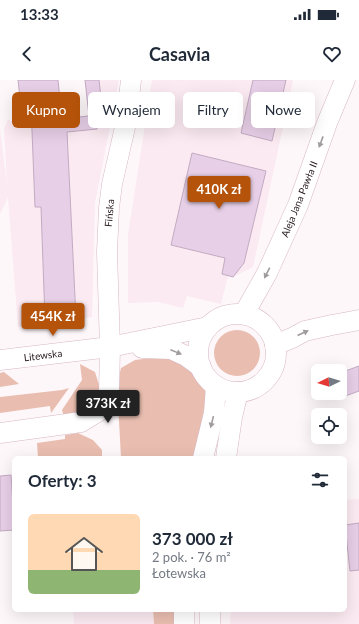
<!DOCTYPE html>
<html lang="pl">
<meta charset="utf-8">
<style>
:root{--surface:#fff;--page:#f2f2f3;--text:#1f2937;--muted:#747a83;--line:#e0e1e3;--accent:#b45309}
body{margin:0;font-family:Lato,sans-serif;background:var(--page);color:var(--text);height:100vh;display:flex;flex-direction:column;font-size:15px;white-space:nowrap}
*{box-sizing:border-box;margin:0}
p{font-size:13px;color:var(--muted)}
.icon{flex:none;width:22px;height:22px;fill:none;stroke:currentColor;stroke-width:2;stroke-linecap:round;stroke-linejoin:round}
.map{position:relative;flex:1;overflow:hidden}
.sheet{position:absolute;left:12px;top:376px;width:335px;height:156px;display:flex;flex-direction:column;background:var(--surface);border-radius:6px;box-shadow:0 4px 16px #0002}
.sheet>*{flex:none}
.guide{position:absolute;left:12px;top:12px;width:335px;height:36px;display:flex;gap:8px}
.needle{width:26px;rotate:265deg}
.controls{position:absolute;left:311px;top:284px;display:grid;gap:8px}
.controls a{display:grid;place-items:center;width:36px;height:36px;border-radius:6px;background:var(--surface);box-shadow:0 4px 16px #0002;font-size:20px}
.price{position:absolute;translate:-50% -34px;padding:0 9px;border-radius:4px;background:var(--accent);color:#fff;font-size:13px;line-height:26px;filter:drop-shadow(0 1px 2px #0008)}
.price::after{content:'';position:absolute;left:50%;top:24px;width:12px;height:9px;margin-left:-6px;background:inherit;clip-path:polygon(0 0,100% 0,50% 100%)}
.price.selected{background:#222;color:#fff}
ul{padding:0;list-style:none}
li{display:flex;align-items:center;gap:12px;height:100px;padding:0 16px}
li+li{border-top:1px solid var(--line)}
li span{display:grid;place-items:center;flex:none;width:112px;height:80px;border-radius:6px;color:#555}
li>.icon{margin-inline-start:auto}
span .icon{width:48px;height:48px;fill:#fffc;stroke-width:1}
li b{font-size:17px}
h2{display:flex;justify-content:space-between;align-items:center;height:48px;padding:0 16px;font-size:17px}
.tag{padding:0 14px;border-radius:6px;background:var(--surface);box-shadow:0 4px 16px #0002;font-size:14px;line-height:36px}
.tag.selected{background:var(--accent);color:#fff}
.status{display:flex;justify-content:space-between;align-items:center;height:28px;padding:0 20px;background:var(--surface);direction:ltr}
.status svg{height:11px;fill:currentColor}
header{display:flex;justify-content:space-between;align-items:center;height:52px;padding:0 16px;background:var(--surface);font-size:18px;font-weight:700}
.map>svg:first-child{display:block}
.built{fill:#fbeaf1}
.green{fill:#e9beb0}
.building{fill:#e7cfe7;stroke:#c2abc2}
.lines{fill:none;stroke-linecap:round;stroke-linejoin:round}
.minor-casing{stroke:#d7b7c5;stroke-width:21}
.minor{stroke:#fff;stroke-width:20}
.oneway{fill:#a09b9d}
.labels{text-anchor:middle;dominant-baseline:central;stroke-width:3;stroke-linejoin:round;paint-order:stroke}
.street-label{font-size:10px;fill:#2c2026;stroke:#fff}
</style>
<div class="status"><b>13:33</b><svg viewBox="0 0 49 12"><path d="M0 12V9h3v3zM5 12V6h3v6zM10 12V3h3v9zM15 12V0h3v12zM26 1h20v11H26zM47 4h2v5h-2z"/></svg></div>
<header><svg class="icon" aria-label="back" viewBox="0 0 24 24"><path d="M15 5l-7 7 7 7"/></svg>Casavia<svg class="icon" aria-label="heart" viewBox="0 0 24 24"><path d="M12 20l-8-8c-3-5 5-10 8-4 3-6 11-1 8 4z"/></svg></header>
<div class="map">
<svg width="359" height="544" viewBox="0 0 359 544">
<rect width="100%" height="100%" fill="#fef7fa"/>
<g class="built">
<polygon points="85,0 119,0 95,123 92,237 18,247 8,117 0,134 0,48 7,105 4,49 8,40 45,49 46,39 89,36"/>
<polygon points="152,0 293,0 253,187 233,197 228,196 221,224 187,216 183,228 158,222 128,223 128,155"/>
<polygon points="359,419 359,544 230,544 231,530 345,530 345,420"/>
<polygon points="73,530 153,530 154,544 74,544"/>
</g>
<g class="green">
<circle cx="237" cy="273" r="23"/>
<polygon points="166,276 196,291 207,315 194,378 121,378 117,304 121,288 135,280"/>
<polygon points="80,284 95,292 100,308 95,324 83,333 64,337 62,330 82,300"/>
<polygon points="4,292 19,304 0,307 0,293"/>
<polygon points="69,308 51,333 50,326 0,333 0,317 62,310"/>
<polygon points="78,353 93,360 102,370 102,378 38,378 37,363 65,359 65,355"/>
<polygon points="153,530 176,530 176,544 154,544"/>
</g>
<g class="building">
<polygon points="18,0 58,0 62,39 96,35 97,49 67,52 76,238 45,240 41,127 35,127 31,26 21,27"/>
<polygon points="85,0 99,0 103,35 89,36"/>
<polygon points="253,0 286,0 272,61 241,53"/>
<polygon points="192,73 266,91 244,183 233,197 222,194 225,178 171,165"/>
<polygon points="359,286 359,311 340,318 340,293"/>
<polygon points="11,395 14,438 14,450 0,451 0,396"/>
<polygon points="359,443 359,490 350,491 345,445"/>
</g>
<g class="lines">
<defs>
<g id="minor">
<polyline points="244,234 267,193 298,125 327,43 345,0"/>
<circle cx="237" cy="273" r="39"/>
<polyline points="275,265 292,258 305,251 332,245 359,240"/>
<polyline points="142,268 171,269 186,276 201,287"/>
<polyline points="0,280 110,267 208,247"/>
<polyline points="0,353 81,342 99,331 109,312 110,267 107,172 109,128 112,104 126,43 131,0"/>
<polyline points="203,378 214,333 216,306"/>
<polyline points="226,378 232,337 238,312"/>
<polyline points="184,530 184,544"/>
<polyline points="210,530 210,544"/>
</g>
</defs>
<use href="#minor" class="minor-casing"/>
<use href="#minor" class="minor"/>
</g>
<defs><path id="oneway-solid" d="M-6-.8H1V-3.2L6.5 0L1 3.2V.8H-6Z"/></defs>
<g class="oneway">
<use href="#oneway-solid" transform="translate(321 62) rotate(110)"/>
<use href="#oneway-solid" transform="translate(267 193) rotate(117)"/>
<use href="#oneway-solid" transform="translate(303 253) rotate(-25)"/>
<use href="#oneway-solid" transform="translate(176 272) rotate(22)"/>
<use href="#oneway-solid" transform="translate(212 342) rotate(104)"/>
</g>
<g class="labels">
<g class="street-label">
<text transform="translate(299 119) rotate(-68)">Aleja Jana Pawła II</text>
<text transform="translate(109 133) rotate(-85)">Fińska</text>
<text transform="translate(43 275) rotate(-7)">Litewska</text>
</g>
</g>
</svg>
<div class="controls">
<a><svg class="needle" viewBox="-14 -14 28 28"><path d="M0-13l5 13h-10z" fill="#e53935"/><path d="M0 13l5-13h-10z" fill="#747a83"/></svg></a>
<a><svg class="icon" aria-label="locate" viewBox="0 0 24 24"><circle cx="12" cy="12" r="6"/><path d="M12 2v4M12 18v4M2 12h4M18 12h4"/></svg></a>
</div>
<b class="price" style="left:219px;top:130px">410K zł</b>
<b class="price" style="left:53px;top:257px">454K zł</b>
<b class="price selected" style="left:108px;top:344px">373K zł</b>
<div class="guide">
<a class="tag selected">Kupno</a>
<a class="tag">Wynajem</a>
<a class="tag">Filtry</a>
<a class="tag">Nowe</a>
</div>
<section class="sheet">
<h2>Oferty: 3<svg class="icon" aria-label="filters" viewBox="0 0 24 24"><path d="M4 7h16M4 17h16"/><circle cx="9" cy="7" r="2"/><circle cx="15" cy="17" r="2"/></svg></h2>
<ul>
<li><span style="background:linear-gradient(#ffd9b3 70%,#8fb573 0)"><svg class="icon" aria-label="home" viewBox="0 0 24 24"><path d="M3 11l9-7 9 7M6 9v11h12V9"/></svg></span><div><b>373 000 zł</b><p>2 pok. · 76 m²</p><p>Łotewska</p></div></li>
</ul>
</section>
</div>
